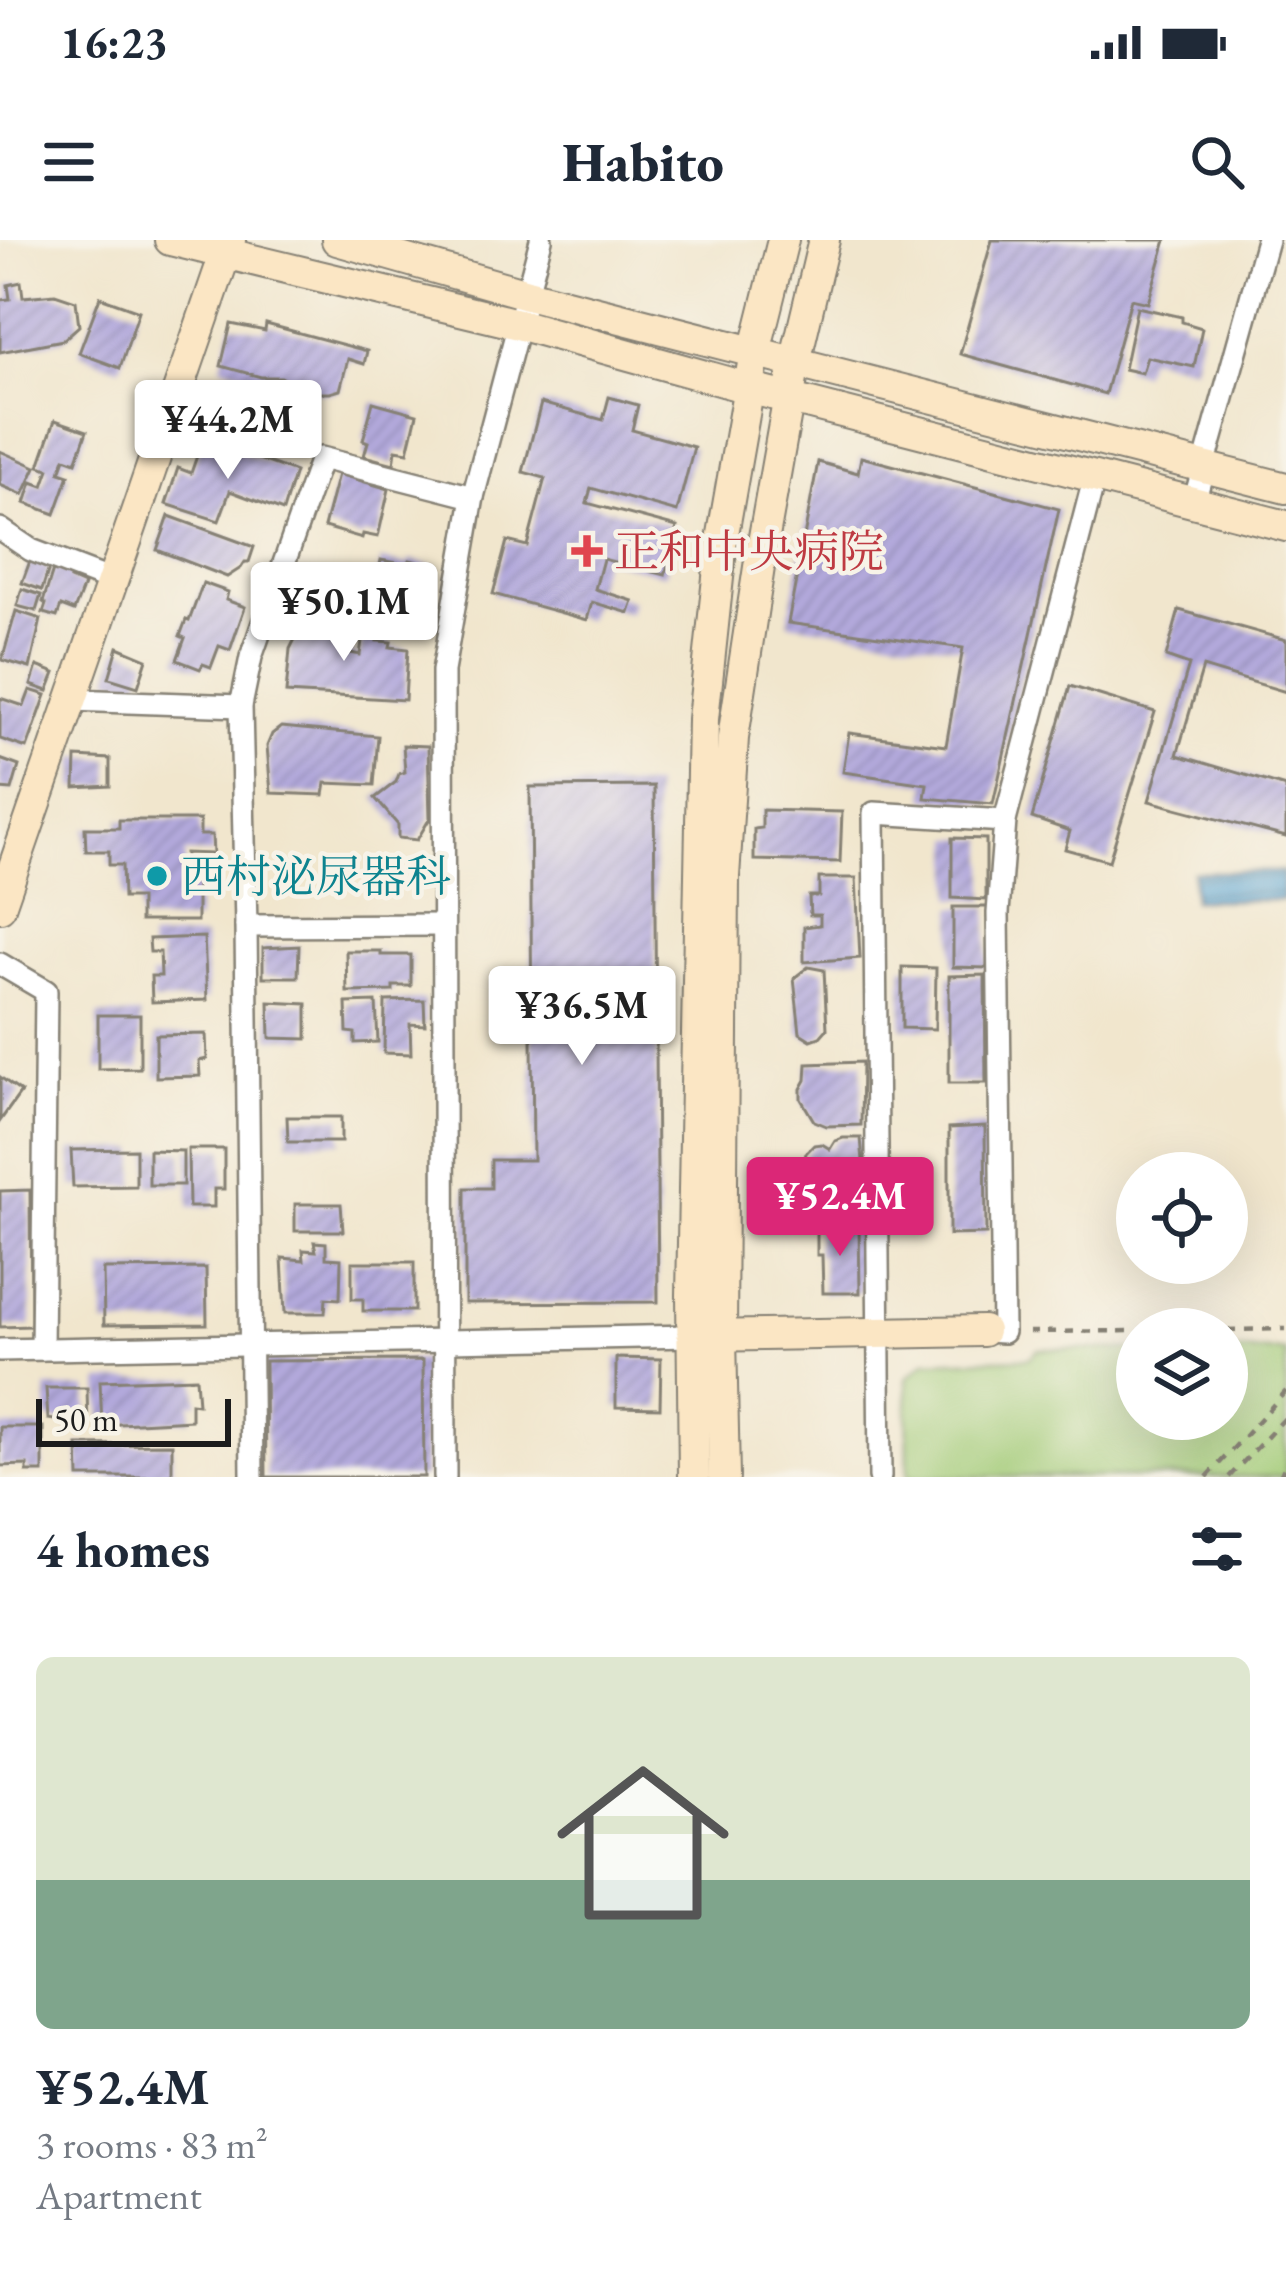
<!DOCTYPE html>
<meta charset="utf-8">
<style>
:root{--surface:#fff;--page:#f2f2f3;--text:#1f2937;--muted:#747a83;--line:#e0e1e3;--accent:#db2777}
body{margin:0;font-family:"EB Garamond","Noto Serif JP",serif;background:var(--page);color:var(--text);height:100vh;display:flex;flex-direction:column;font-size:45px;white-space:nowrap}
*{box-sizing:border-box;margin:0}
p{font-size:39px;color:var(--muted)}
.icon{flex:none;width:66px;height:66px;fill:none;stroke:currentColor;stroke-width:2;stroke-linecap:round;stroke-linejoin:round}
.map{position:relative;height:1237px;overflow:hidden}
.sheet{display:flex;flex-direction:column;background:var(--surface);flex:1}
.sheet>*{flex:none}
.tools{position:absolute;left:1116px;top:912px;display:grid;gap:24px}
.tools a{display:grid;place-items:center;width:132px;height:132px;border-radius:50%;background:var(--surface);box-shadow:0 12px 48px #0002;font-size:60px}
.scale{position:absolute;left:36px;bottom:30px;width:195px;box-sizing:border-box;padding-left:12px;border:6px solid #1c1c1c;border-top:0;font-size:33px;line-height:42px;white-space:nowrap;color:#1c1c1c;-webkit-text-stroke:9px #f7f3e8;paint-order:stroke}
.price{position:absolute;translate:-50% -102px;padding:0 27px;border-radius:12px;background:#fff;color:#222;font-size:39px;line-height:78px;filter:drop-shadow(0 3px 6px #0008)}
.price::after{content:'';position:absolute;left:50%;top:72px;width:36px;height:27px;margin-left:-18px;background:inherit;clip-path:polygon(0 0,100% 0,50% 100%)}
.price.active{background:var(--accent);color:#fff}
ul{padding:0;list-style:none}
li{display:grid;align-content:center;gap:24px;height:636px;padding:0 36px}
li+li{border-top:3px solid var(--line)}
li span{display:grid;place-items:center;height:372px;border-radius:18px;color:#555}
li>.icon{margin-inline-start:auto}
span .icon{width:216px;height:216px;fill:#fffc;stroke-width:1}
li b{font-size:51px}
h2{display:flex;justify-content:space-between;align-items:center;height:144px;padding:0 36px;font-size:51px}
.status{display:flex;justify-content:space-between;align-items:center;height:84px;padding:0 60px;background:var(--surface);direction:ltr}
.status svg{height:33px;fill:currentColor}
header{display:flex;justify-content:space-between;align-items:center;height:156px;padding:0 36px;background:var(--surface);font-size:54px;font-weight:800}
.map>svg:first-child{display:block}
.park{fill:#a2cb77;stroke:#5f744a;stroke-width:3}
.water{fill:url(#water-rules);stroke:#3a5f76;stroke-width:3}
.building{fill:url(#building-hatch)}
.lines{fill:none;stroke-linecap:round;stroke-linejoin:round}
.street-casing{stroke:#868174;stroke-width:26}
.secondary-casing{stroke:#868174;stroke-width:34}
.path{stroke:#868174;stroke-width:4.5;stroke-dasharray:9 9;stroke-linecap:butt}
.street{stroke:#fff;stroke-width:21}
.secondary{stroke:#fbe6c4;stroke-width:30}
.health-dot{fill:#e0444e;stroke:#f7f3e8;stroke-width:4.5}
.culture-dot{fill:#0f9aa8;stroke:#f7f3e8;stroke-width:4.5}
.labels{text-anchor:middle;dominant-baseline:central;stroke-width:9;stroke-linejoin:round;paint-order:stroke}
.health-label{font-size:45px;fill:#be3a42;stroke:#f7f3e8;text-anchor:start}
.culture-label{font-size:45px;fill:#0d838f;stroke:#f7f3e8;text-anchor:start}
</style>
<div class="status"><b>16:23</b><svg viewBox="0 0 49 12"><path d="M0 12V9h3v3zM5 12V6h3v6zM10 12V3h3v9zM15 12V0h3v12zM26 1h20v11H26zM47 4h2v5h-2z"/></svg></div>
<header><svg class="icon" aria-label="menu" viewBox="0 0 24 24"><path d="M4 6h16M4 12h16M4 18h16"/></svg>Habito<svg class="icon" aria-label="search" viewBox="0 0 24 24"><circle cx="10" cy="10" r="6"/><path d="M15 15l6 6"/></svg></header>
<div class="map">
<svg width="1286" height="1237" viewBox="0 0 1286 1237">
<defs>
<pattern id="water-rules" width="6" height="5" patternUnits="userSpaceOnUse" patternTransform="scale(3)"><rect width="6" height="5" fill="#59a2d0"/><path d="M0 2.5h6" fill="none" stroke="#4983a8"/></pattern>
<pattern id="building-hatch" width="6" height="6" patternUnits="userSpaceOnUse" patternTransform="scale(3)"><rect width="6" height="6" fill="#b2a9db"/><path d="M-1 1l2-2M0 6l6-6M5 7l2-2" fill="none" stroke="#9891bb"/></pattern>
</defs>
<rect width="100%" height="100%" fill="#f7f3e8"/>
<filter id="ink" filterUnits="userSpaceOnUse"><feTurbulence type="fractalNoise" baseFrequency=".00833" numOctaves="2"/><feDisplacementMap in="SourceGraphic" scale="24" xChannelSelector="R" yChannelSelector="G"/><feConvolveMatrix kernelMatrix="1 2 1 2 8 2 1 2 1" color-interpolation-filters="sRGB"/></filter>
<filter id="wash" filterUnits="userSpaceOnUse"><feTurbulence type="fractalNoise" baseFrequency=".004" numOctaves="4" result="noise"/><feDisplacementMap in="SourceGraphic" scale="48" xChannelSelector="R" yChannelSelector="G"/><feGaussianBlur stdDeviation="2.7" result="paint"/><feColorMatrix in="noise" values="0 0 0 0 0 0 0 0 0 0 0 0 0 0 0 0 0 1.4 0 .05"/><feComposite in="paint" operator="in"/></filter>
<g filter="url(#wash)">
<rect width="100%" height="100%" fill="#f1e6cd"/>
<polygon class="park" points="1039,1109 1137,1110 1137,1179 1227,1179 1227,1111 1286,1111 1286,1237 908,1237 907,1138 926,1121 1029,1118"/>
<rect class="water" x="1193" y="632" width="90" height="28"/>
<g id="blocks">
<g class="building">
<polygon points="992,0 1166,0 1148,63 1131,59 1105,154 960,114"/>
<polygon points="21,42 23,57 55,54 76,61 79,86 63,100 0,112 0,60 10,59 8,45"/>
<polygon points="100,57 139,71 120,128 79,113"/>
<polygon points="1137,67 1182,77 1182,82 1202,88 1194,127 1147,117 1142,133 1124,129"/>
<polygon points="231,84 265,91 266,84 367,111 364,124 348,119 340,150 330,153 320,153 296,146 281,137 261,137 221,126"/>
<polygon points="609,157 638,165 632,190 694,207 677,272 591,248 587,263 677,287 665,335 603,319 595,349 633,361 629,373 592,362 587,380 493,354 507,301 527,306 545,238 523,232 541,163 603,180"/>
<polygon points="373,162 417,174 408,212 396,210 394,224 364,216 368,202 363,200"/>
<polygon points="55,180 87,191 76,222 65,218 60,232 69,235 55,274 25,263 32,242 43,246 49,229 39,226"/>
<polygon points="203,199 295,232 283,271 230,251 219,281 166,264 178,228 191,233"/>
<polygon points="0,211 36,227 23,255 0,245"/>
<polygon points="861,217 1059,269 993,564 925,558 927,544 843,532 849,493 946,506 963,408 788,383 818,222 858,233"/>
<polygon points="338,234 389,249 378,297 363,294 362,298 324,287"/>
<polygon points="169,276 254,307 249,322 245,322 241,328 227,337 157,310"/>
<polygon points="381,320 408,325 410,320 437,327 430,355 376,343"/>
<polygon points="30,321 49,328 42,350 22,343"/>
<polygon points="54,327 72,333 70,339 84,345 74,371 61,366 57,377 43,373 46,364 43,362"/>
<polygon points="203,343 228,352 226,360 245,367 230,410 219,406 211,427 203,424 200,429 177,420 185,398 180,396 186,380 189,381"/>
<polygon points="22,349 41,355 36,371 17,366"/>
<polygon points="1179,370 1286,400 1286,452 1203,427 1177,515 1286,547 1286,597 1149,561 1189,425 1166,417"/>
<polygon points="16,371 41,379 30,428 2,420"/>
<polygon points="322,376 330,377 338,384 347,386 346,412 360,415 363,394 378,396 377,401 391,402 390,407 408,409 405,460 286,453 290,409 297,395 298,378 313,380"/>
<polygon points="118,407 147,419 138,447 109,438"/>
<polygon points="37,426 55,433 48,451 31,445"/>
<polygon points="1070,446 1155,472 1109,621 1065,609 1070,591 1032,578"/>
<polygon points="30,450 46,455 27,508 0,499 0,458 24,466"/>
<polygon points="281,487 378,496 374,545 326,543 324,555 271,553 267,506 272,494"/>
<polygon points="403,505 428,506 430,578 417,600 398,598 398,585 375,558 396,542 399,534 405,532"/>
<polygon points="76,517 110,519 110,546 75,548"/>
<polygon points="0,519 19,526 12,550 0,549"/>
<polygon points="654,546 658,1062 465,1063 465,948 491,948 491,920 533,920 530,547"/>
<polygon points="762,570 842,572 840,622 754,620 754,589 762,588"/>
<polygon points="119,580 200,580 200,595 212,595 213,614 185,613 185,630 191,630 191,641 197,641 197,681 140,681 140,658 123,658 122,625 109,625 109,611 86,611 85,588 119,588"/>
<polygon points="952,598 986,599 986,660 952,658"/>
<polygon points="819,638 856,638 860,718 804,722 804,687 820,685 820,675 810,675 809,656 819,656"/>
<polygon points="953,667 988,667 987,728 953,727"/>
<polygon points="204,697 207,760 152,762 151,736 161,736 160,712 150,712 149,699"/>
<polygon points="299,706 298,737 263,737 263,708"/>
<polygon points="346,711 381,711 381,715 411,715 411,746 393,746 393,751 347,752"/>
<polygon points="808,727 824,730 827,789 820,797 811,800 800,793 794,738"/>
<polygon points="902,727 936,728 935,789 902,788"/>
<polygon points="985,735 986,843 949,843 949,736"/>
<polygon points="424,760 425,785 410,784 411,814 384,813 385,761"/>
<polygon points="269,762 307,764 307,799 270,798"/>
<polygon points="376,762 378,802 355,803 355,793 347,792 346,763"/>
<polygon points="98,775 140,775 140,828 98,829"/>
<polygon points="206,794 207,819 199,821 200,836 156,837 156,795"/>
<polygon points="862,822 861,885 826,886 814,881 801,859 801,849 806,840 807,824"/>
<polygon points="0,837 21,852 0,881"/>
<polygon points="287,877 341,877 341,902 288,902"/>
<polygon points="985,886 986,994 949,995 949,888"/>
<polygon points="843,898 861,898 864,932 843,933 832,930 825,936 816,937 809,931 804,922 806,913 814,905 822,904 830,909 835,901"/>
<polygon points="136,909 136,946 73,947 71,910"/>
<polygon points="188,909 224,909 224,949 214,949 214,967 189,967"/>
<polygon points="149,910 183,911 183,945 149,945"/>
<polygon points="30,950 31,1086 0,1087 0,951"/>
<polygon points="804,957 811,962 827,958 832,964 832,971 826,977 818,976 809,970 803,976 796,975 791,967 795,960"/>
<polygon points="295,964 341,964 343,991 295,991"/>
<polygon points="834,986 859,986 860,1053 823,1053 822,1015 817,1015 817,990 834,990"/>
<polygon points="314,1002 326,1003 326,1018 341,1019 340,1059 326,1058 325,1073 285,1073 282,1018 304,1020 303,1010 316,1011"/>
<polygon points="352,1022 414,1022 414,1071 363,1071 363,1059 352,1059"/>
<polygon points="206,1028 207,1084 104,1085 103,1029"/>
<polygon points="616,1118 661,1119 660,1168 616,1167"/>
<polygon points="423,1120 424,1237 266,1237 265,1121"/>
<polygon points="196,1138 198,1164 191,1163 191,1180 102,1185 100,1141"/>
<polygon points="46,1148 87,1148 88,1186 66,1188 67,1182 48,1179"/>
<polygon points="0,1187 43,1187 43,1232 27,1232 27,1225 0,1226"/>
<polygon points="172,1204 172,1237 79,1237 78,1205"/>
</g>
</g>
</g>
<g filter="url(#ink)">
<use href="#blocks" fill-opacity="0" stroke="#868174" stroke-width="3"/>
<g class="lines">
<defs>
<g id="street">
<polyline points="1194,262 1267,0"/>
<polyline points="0,289 31,310 112,341"/>
<polyline points="71,460 241,466"/>
<polyline points="246,686 442,685"/>
<polyline points="0,724 46,751 42,1109"/>
<polyline points="983,1091 1003,1092 998,673 1005,581 1095,236"/>
<polyline points="0,1110 692,1096"/>
<polyline points="252,1237 246,686 241,466 251,417 321,218 473,257"/>
<polyline points="445,1237 443,431 473,257 541,0"/>
<polyline points="880,1237 874,573 1005,581"/>
</g>
<g id="secondary">
<polyline points="170,0 518,84 748,148 1286,286"/>
<polyline points="337,0 527,54 1286,248"/>
<polyline points="0,667 230,0"/>
<polyline points="704,1096 983,1091"/>
<polyline points="694,1237 692,1055 703,479 722,300 755,112 783,0"/>
<polyline points="724,1237 721,1096 724,637 733,498 761,314 795,122 824,0"/>
</g>
</defs>
<use href="#street" class="street-casing"/>
<use href="#secondary" class="secondary-casing"/>
<g class="path">
<polyline points="1227,1090 1286,1089"/>
<polyline points="1029,1092 1137,1091"/>
<polyline points="1207,1237 1286,1151"/>
<polyline points="1229,1237 1286,1177"/>
<polyline points="1280,1237 1286,1223"/>
</g>
<use href="#street" class="street"/>
<use href="#secondary" class="secondary"/>
</g>
</g>
<path class="health-dot" d="M581 293h12v12h12v12h-12v12h-12v-12h-12v-12h12z"/>
<circle class="culture-dot" cx="157" cy="636" r="12"/>
<g class="labels">
<g class="health-label">
<text x="614" y="311">正和中央病院</text>
</g>
<g class="culture-label">
<text x="181" y="636">西村泌尿器科</text>
</g>
</g>
</svg>
<div class="tools">
<a><svg class="icon" aria-label="locate" viewBox="0 0 24 24"><circle cx="12" cy="12" r="6"/><path d="M12 2v4M12 18v4M2 12h4M18 12h4"/></svg></a>
<a><svg class="icon" aria-label="layers" viewBox="0 0 24 24"><path d="M12 4l9 5-9 5-9-5zM3 14l9 5 9-5"/></svg></a>
</div>
<div class="scale">50 m</div>
<b class="price" style="left:228px;top:242px">¥44.2M</b>
<b class="price" style="left:344px;top:424px">¥50.1M</b>
<b class="price" style="left:582px;top:828px">¥36.5M</b>
<b class="price active" style="left:840px;top:1019px">¥52.4M</b>
</div>
<section class="sheet">
<h2>4 homes<svg class="icon" aria-label="filters" viewBox="0 0 24 24"><path d="M4 7h16M4 17h16"/><circle cx="9" cy="7" r="2"/><circle cx="15" cy="17" r="2"/></svg></h2>
<ul>
<li><span style="background:linear-gradient(#dfe7d0 60%,#7fa58c 0)"><svg class="icon" aria-label="home" viewBox="0 0 24 24"><path d="M3 11l9-7 9 7M6 9v11h12V9"/></svg></span><div><b>¥52.4M</b><p>3 rooms · 83 m²</p><p>Apartment</p></div></li>
</ul>
</section>
